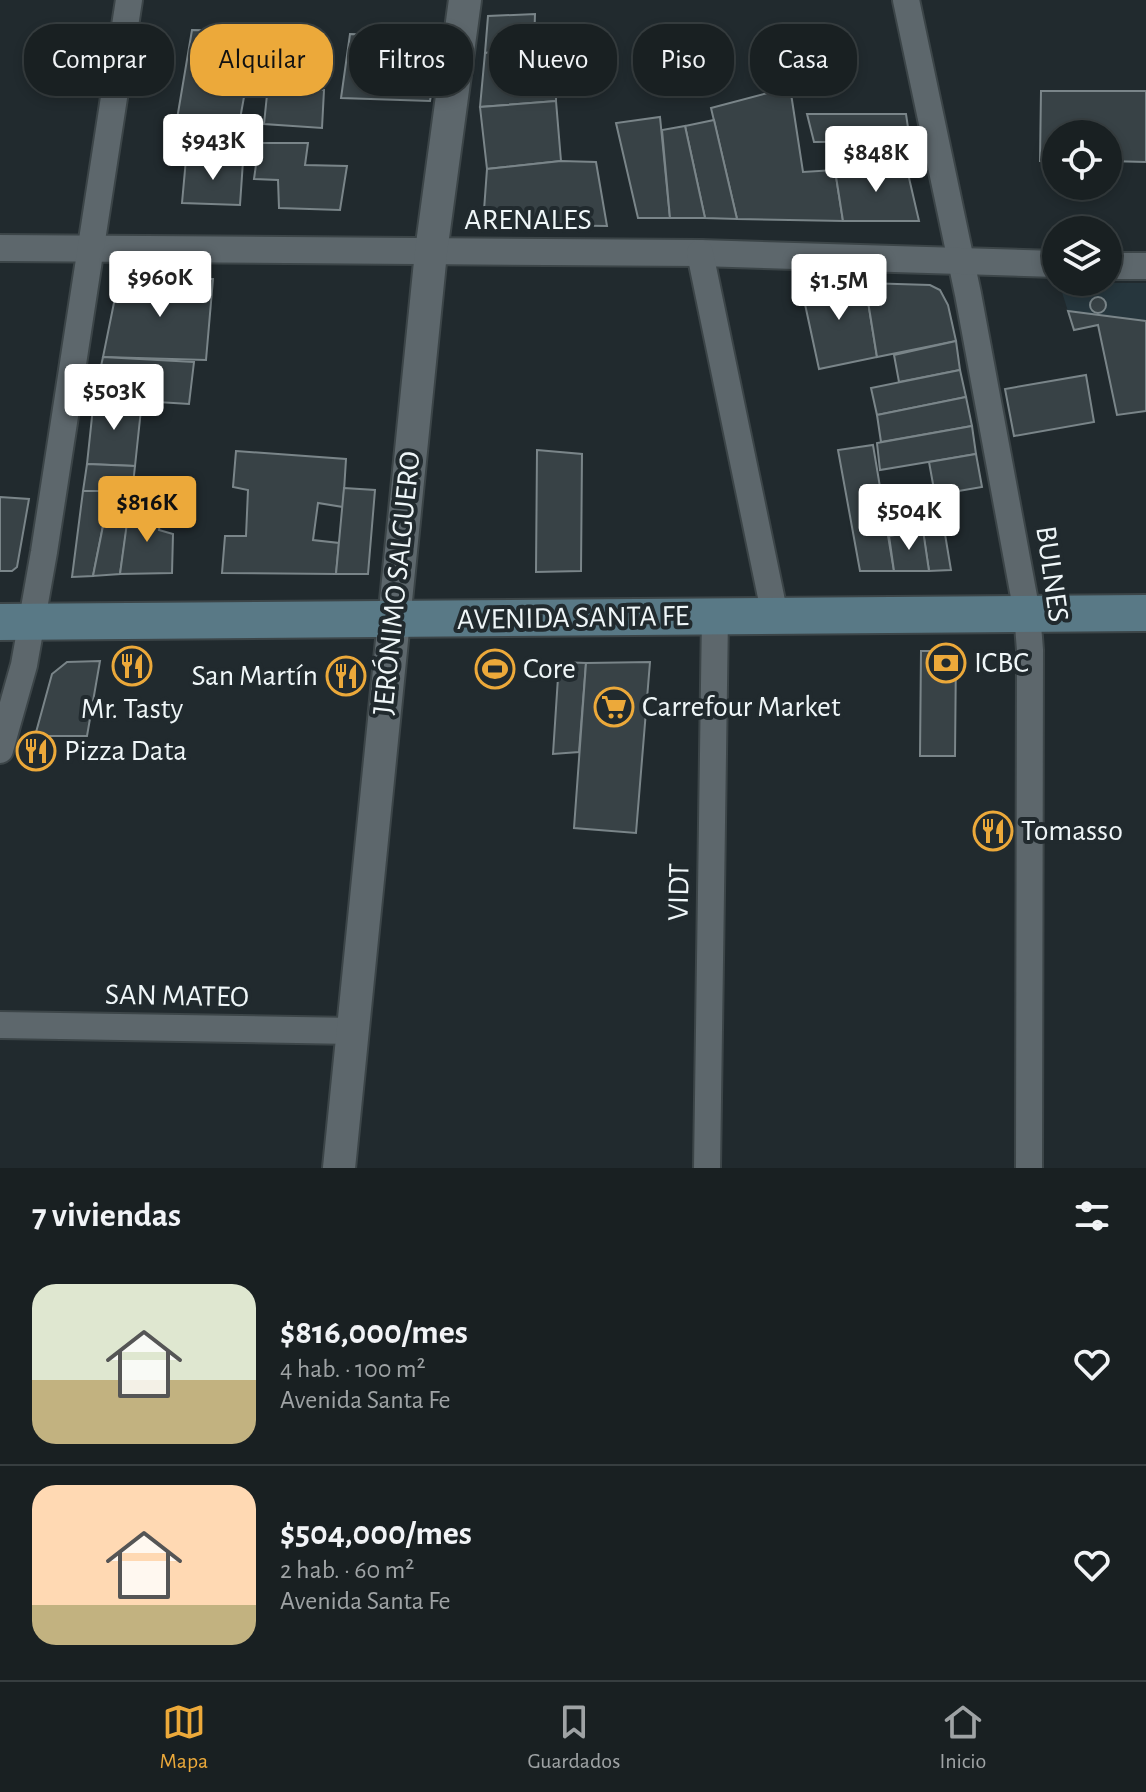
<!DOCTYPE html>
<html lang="es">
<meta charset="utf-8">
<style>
:root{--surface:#192022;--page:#22282a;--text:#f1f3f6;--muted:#9fa3a5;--line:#373e40;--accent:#eca93a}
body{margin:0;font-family:"Alegreya Sans",sans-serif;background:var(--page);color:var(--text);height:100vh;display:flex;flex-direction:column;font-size:30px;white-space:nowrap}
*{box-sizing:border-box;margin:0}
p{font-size:26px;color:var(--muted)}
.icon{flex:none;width:44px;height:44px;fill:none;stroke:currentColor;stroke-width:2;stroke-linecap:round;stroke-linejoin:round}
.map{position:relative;height:1168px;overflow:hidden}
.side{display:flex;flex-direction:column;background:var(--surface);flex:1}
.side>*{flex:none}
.banner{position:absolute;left:24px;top:24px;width:1098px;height:72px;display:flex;gap:16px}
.tools{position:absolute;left:1042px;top:120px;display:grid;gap:16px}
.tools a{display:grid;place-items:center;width:80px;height:80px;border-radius:50%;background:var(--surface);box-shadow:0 4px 12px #0003,0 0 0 2px var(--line);font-size:40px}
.price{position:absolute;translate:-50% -68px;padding:0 18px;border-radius:8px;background:#fff;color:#222;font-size:26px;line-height:52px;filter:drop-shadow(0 2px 4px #0008)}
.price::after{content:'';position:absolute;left:50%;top:48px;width:24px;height:18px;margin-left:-12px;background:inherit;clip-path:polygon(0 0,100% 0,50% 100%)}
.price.current{background:var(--accent);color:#111}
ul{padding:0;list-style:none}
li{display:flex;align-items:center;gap:24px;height:200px;padding:0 32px}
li+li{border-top:2px solid var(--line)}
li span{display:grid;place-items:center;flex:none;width:224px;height:160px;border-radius:24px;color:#555}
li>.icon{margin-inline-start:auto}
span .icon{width:96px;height:96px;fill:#fffc;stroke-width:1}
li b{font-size:34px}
h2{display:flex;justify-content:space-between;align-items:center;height:96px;padding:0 32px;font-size:34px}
.chip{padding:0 28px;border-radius:32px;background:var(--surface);box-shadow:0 4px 12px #0003,0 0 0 2px var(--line);font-size:28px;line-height:72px}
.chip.current{background:var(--accent);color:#111}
.menu{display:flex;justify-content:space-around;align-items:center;height:112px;border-top:2px solid var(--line);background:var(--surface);font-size:22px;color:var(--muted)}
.menu a{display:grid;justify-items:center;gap:4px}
.menu .current{color:var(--accent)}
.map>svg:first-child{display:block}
.built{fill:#26363d}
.building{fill:#384246;stroke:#7a8589;stroke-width:2}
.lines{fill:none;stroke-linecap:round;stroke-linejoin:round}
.minor-casing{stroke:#3c4548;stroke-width:30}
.tertiary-casing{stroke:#3c4548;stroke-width:36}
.secondary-casing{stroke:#3c4548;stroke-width:40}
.minor{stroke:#5d676c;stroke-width:26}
.tertiary{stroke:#5d676c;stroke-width:32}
.secondary{stroke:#597986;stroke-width:36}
.labels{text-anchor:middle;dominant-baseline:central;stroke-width:8;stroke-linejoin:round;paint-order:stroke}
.street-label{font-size:30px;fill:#eff6f8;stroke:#212a2e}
.poi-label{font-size:30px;fill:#eff6f8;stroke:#212a2e;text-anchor:start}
</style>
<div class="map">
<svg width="1146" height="1168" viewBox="0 0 1146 1168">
<rect width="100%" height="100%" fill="#212a2e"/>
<polygon class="built" points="1059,283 1146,283 1146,411 1117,415 1098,326 1074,330"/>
<g class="building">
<polygon points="535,14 534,48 485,53 488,16"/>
<polygon points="192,30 256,31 240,119 177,119"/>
<polygon points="350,34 441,37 430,101 341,98"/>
<polygon points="557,46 556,101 480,107 485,53"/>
<polygon points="268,85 324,90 322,128 264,124"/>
<polygon points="790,87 803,172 835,170 843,221 737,219 711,108"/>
<polygon points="1041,91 1146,91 1146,162 1108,161 1108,134 1056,134 1056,161 1040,161"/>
<polygon points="556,101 561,161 487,169 480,107"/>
<polygon points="807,114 906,114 910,141 814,142"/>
<polygon points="660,117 670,218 638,218 616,123"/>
<polygon points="714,120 737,219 705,218 685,126"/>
<polygon points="685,126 705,218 670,218 662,130"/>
<polygon points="259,143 308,143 305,165 347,166 340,210 279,208 278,180 254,179"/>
<polygon points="186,159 243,161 240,205 182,203"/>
<polygon points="561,161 596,162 607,226 483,224 487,169"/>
<polygon points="906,165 919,221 843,221 835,170"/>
<polygon points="119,278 213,279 206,360 103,357"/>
<polygon points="800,281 865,283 877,357 819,369"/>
<polygon points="865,283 930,285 940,290 948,305 956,341 877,357"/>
<circle cx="1098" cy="305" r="8"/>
<polygon points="1068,311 1146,321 1146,411 1117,415 1098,325 1074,330"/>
<polygon points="956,341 960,370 899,382 894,355"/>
<polygon points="103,357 194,362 189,404 94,398"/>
<polygon points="960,370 966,397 877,415 871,388"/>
<polygon points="1086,375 1094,422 1014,436 1005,389"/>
<polygon points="966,397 972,426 881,442 877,415"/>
<polygon points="94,398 142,400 135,466 87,464"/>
<polygon points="972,426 976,454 880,470 877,443"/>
<polygon points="873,445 880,487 861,491 865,514 884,512 894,571 860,571 838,450"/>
<polygon points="537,450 582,454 581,571 536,572"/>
<polygon points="236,451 346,459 343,507 318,503 313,540 339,543 336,574 222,573 225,536 246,536 248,490 233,487"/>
<polygon points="976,454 982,487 935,495 929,462"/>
<polygon points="87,464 135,466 132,493 83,491"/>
<polygon points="344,488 375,490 368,574 336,574"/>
<polygon points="83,491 110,491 93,576 72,577"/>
<polygon points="110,491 132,493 120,574 93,576"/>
<polygon points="0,497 29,499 17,567 12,571 0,571"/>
<polygon points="129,508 162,508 159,530 173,534 172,573 120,574"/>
<polygon points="942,516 951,570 929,571 921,519"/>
<polygon points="923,530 929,571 894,571 889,536"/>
<polygon points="921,651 956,651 955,756 920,756"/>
<polygon points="100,661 87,736 35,736 52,674 67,662"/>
<polygon points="559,662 586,663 579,752 553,754"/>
<polygon points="650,662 636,833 574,828 586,663"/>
</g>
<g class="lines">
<defs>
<g id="minor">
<polyline points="906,0 968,294 1027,613 1030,650 1029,1168"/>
<polyline points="0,248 700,253 1056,264"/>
<polyline points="700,253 775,616"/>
<polyline points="1108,266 1146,266"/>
<polyline points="0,750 24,665 44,552 129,0"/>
<polyline points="0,1025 354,1031"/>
<polyline points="707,1168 715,616"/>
</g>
<polyline id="tertiary" points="339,1168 431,252 465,0"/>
<polyline id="secondary" points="0,622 1146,613"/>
</defs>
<use href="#minor" class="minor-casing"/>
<use href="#tertiary" class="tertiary-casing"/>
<use href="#secondary" class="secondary-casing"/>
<use href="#minor" class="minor"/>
<use href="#tertiary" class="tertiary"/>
<use href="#secondary" class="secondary"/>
</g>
<defs>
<symbol id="bank-ring" viewBox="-11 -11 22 22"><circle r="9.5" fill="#212a2e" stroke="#eca93a" stroke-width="1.5"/><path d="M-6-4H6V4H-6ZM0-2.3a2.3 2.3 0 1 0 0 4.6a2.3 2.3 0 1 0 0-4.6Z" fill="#eca93a"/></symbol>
<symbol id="restaurant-ring" viewBox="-11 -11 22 22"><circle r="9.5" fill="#212a2e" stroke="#eca93a" stroke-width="1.5"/><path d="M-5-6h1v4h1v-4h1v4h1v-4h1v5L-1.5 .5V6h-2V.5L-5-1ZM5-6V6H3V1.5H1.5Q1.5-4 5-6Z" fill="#eca93a"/></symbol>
<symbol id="stadium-ring" viewBox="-11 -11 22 22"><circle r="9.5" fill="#212a2e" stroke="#eca93a" stroke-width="1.5"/><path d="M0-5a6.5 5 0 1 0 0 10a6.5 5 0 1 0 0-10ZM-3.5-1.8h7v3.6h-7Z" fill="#eca93a"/></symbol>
<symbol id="supermarket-ring" viewBox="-11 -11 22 22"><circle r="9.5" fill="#212a2e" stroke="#eca93a" stroke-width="1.5"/><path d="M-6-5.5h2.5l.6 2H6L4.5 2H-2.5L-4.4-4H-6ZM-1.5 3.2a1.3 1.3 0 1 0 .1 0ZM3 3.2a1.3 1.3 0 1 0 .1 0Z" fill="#eca93a"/></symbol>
</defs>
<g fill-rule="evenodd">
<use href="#bank-ring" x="924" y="641" width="44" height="44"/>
<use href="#restaurant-ring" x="110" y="644" width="44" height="44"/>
<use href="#stadium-ring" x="473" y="647" width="44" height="44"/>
<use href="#restaurant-ring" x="324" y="654" width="44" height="44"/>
<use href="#supermarket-ring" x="592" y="685" width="44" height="44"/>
<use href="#restaurant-ring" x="14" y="729" width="44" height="44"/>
<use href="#restaurant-ring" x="971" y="809" width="44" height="44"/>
</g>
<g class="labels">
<g class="street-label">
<text x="528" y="220">ARENALES</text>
<text transform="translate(1052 574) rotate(82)">BULNES</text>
<text transform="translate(397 583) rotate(-84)">JERÓNIMO SALGUERO</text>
<text transform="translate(573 618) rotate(-1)">AVENIDA SANTA FE</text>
<text transform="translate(679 892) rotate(-89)">VIDT</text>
<text transform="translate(177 996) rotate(1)">SAN MATEO</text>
</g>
<g class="poi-label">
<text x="974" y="663">ICBC</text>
<text x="523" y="669">Core</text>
<text x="318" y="676" text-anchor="end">San Martín</text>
<text x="642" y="707">Carrefour Market</text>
<text x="132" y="709" text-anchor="middle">Mr. Tasty</text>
<text x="64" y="751">Pizza Data</text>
<text x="1021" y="831">Tomasso</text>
</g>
</g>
</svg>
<div class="tools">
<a><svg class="icon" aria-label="locate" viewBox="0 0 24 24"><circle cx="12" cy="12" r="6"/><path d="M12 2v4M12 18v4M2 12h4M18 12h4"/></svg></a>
<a><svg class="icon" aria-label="layers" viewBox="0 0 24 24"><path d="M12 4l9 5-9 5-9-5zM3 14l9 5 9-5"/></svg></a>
</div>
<b class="price" style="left:213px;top:182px">$943K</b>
<b class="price" style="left:876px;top:194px">$848K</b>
<b class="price" style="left:160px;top:319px">$960K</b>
<b class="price" style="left:839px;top:322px">$1.5M</b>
<b class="price" style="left:114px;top:432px">$503K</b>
<b class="price current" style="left:147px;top:544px">$816K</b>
<b class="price" style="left:909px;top:552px">$504K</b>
<div class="banner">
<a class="chip">Comprar</a>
<a class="chip current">Alquilar</a>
<a class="chip">Filtros</a>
<a class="chip">Nuevo</a>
<a class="chip">Piso</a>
<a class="chip">Casa</a>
</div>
</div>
<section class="side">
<h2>7 viviendas<svg class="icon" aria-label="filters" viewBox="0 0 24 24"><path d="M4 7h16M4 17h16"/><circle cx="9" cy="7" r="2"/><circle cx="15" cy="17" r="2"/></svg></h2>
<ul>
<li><span style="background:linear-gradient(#dfe7d0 60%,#c2b280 0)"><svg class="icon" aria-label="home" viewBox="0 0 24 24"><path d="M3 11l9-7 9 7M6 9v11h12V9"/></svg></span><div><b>$816,000/mes</b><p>4 hab. · 100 m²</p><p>Avenida Santa Fe</p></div><svg class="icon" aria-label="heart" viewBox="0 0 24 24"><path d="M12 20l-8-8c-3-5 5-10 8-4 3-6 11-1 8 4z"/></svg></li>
<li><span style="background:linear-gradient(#ffd9b3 75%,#c2b280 0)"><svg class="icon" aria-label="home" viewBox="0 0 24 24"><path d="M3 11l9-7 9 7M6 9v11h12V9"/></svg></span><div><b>$504,000/mes</b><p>2 hab. · 60 m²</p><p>Avenida Santa Fe</p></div><svg class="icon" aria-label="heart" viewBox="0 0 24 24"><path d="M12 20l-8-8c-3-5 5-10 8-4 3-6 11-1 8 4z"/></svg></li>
</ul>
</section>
<nav class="menu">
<a class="current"><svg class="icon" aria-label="map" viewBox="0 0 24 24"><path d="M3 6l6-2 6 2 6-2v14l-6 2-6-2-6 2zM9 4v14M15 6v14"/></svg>Mapa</a>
<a><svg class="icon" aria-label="saved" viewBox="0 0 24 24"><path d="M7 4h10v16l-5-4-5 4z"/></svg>Guardados</a>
<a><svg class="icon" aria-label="home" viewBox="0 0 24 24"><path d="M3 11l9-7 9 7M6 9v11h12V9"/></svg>Inicio</a>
</nav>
